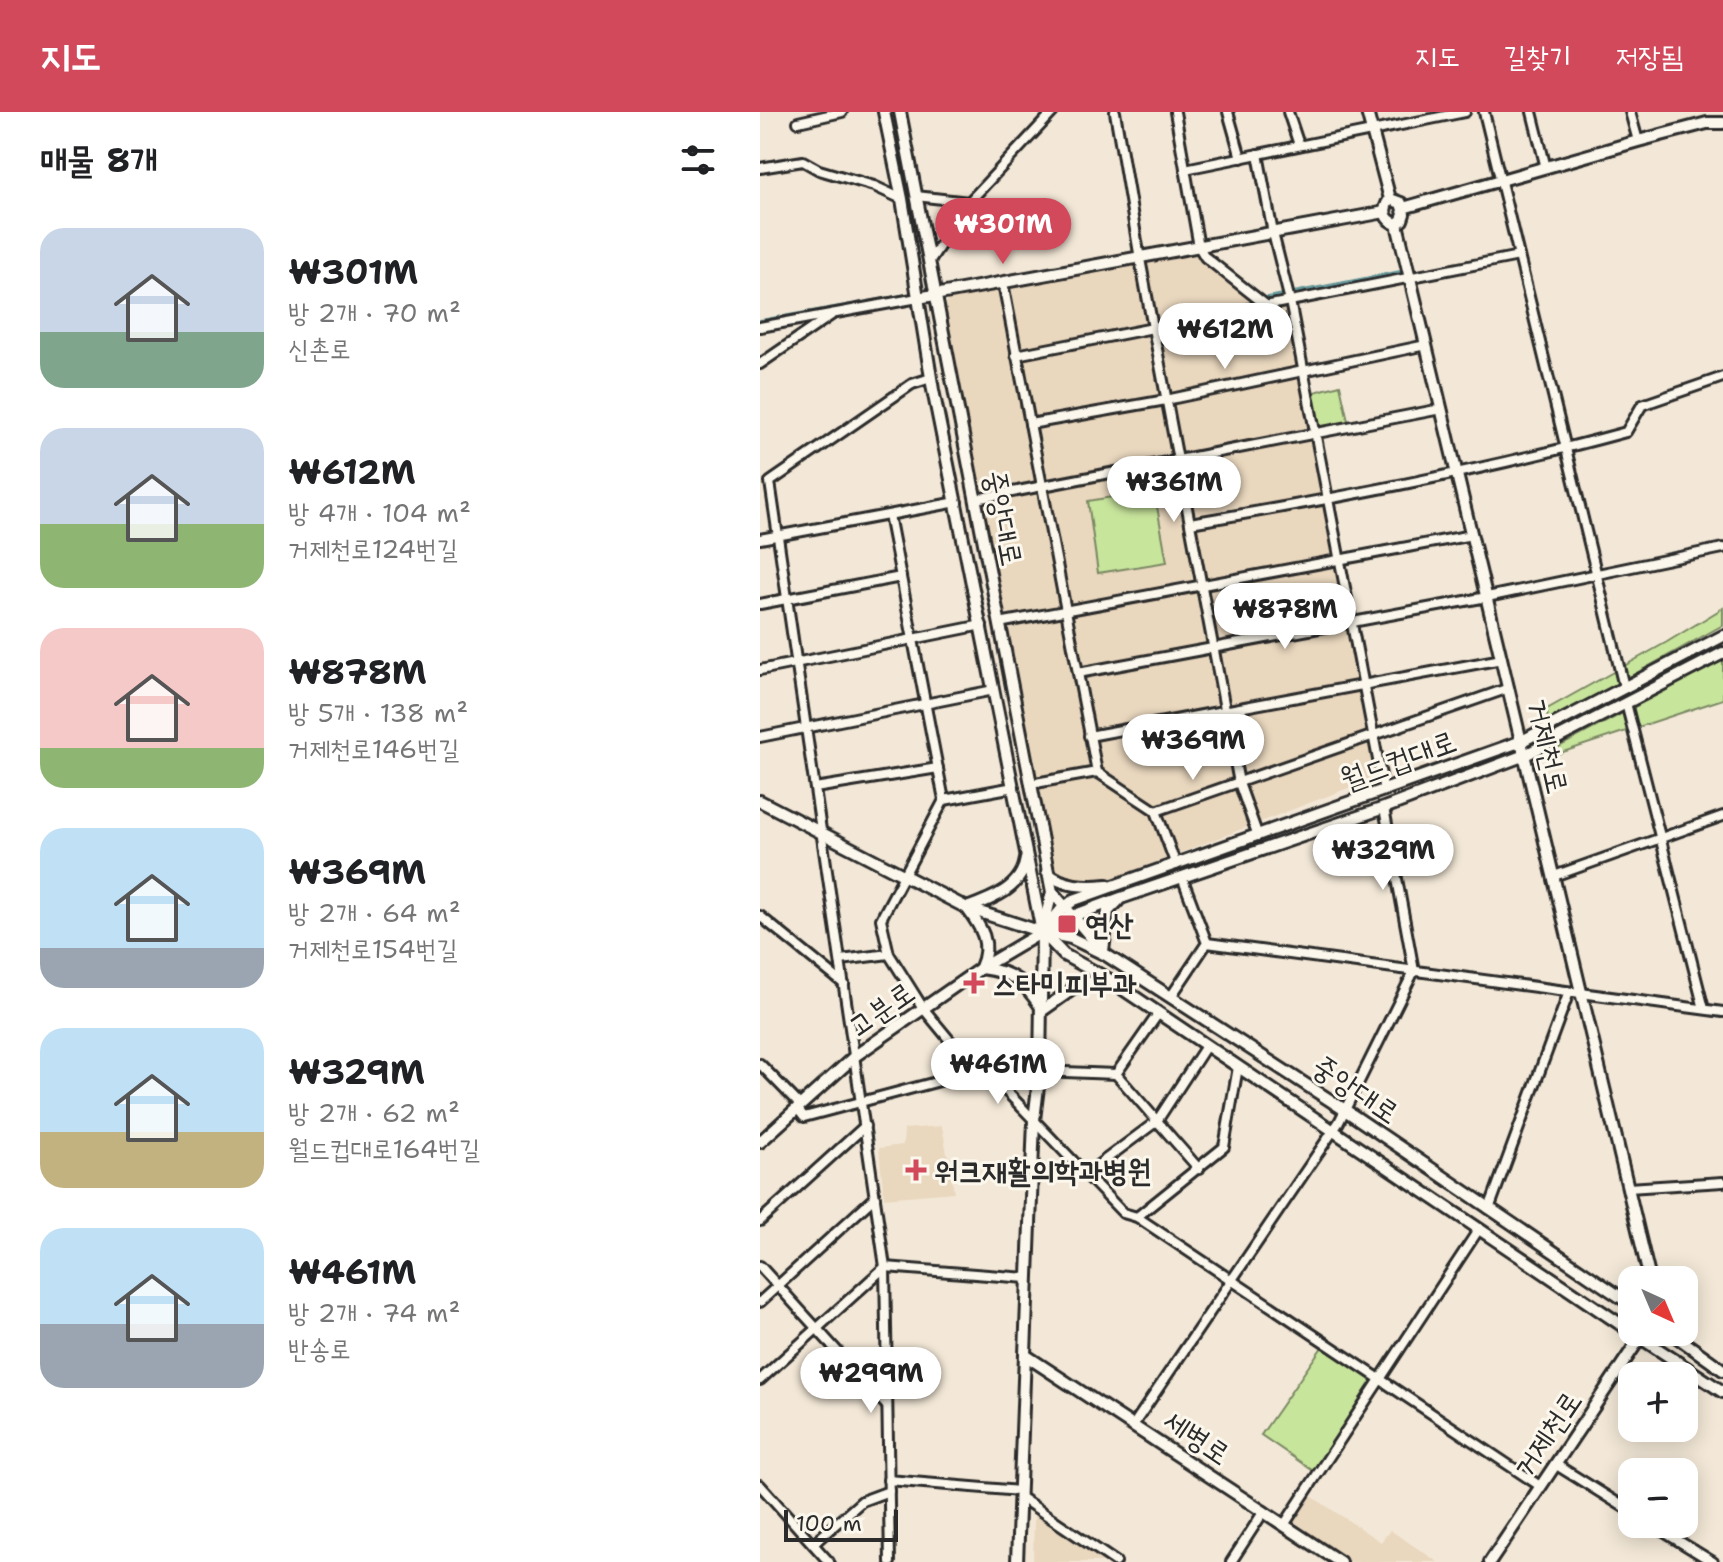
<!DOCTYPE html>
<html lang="ko">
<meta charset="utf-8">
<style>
:root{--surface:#fff;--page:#f6f6f6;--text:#202124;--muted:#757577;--accent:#d1495b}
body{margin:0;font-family:"Shantell Sans","Poor Story",sans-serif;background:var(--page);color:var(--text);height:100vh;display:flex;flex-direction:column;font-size:30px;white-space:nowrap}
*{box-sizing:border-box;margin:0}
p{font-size:26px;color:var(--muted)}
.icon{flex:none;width:44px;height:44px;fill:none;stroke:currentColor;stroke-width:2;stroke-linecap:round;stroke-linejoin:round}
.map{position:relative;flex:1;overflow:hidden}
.details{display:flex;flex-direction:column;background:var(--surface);width:760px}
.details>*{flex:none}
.needle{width:52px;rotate:136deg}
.tools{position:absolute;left:858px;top:1154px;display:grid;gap:16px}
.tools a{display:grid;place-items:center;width:80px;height:80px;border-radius:16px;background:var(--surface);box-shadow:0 4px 20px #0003;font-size:40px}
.scale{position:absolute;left:24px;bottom:20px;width:114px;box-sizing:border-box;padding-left:8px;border:4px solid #2b2b2b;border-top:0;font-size:22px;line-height:28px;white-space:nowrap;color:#2b2b2b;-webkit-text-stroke:6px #fbf7ec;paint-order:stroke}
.price{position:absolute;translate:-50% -68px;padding:0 18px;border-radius:28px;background:#fff;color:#222;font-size:26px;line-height:52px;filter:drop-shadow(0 2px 4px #0008)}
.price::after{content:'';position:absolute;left:50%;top:48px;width:24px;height:18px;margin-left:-12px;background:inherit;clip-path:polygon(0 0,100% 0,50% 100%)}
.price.on{background:var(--accent);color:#fff}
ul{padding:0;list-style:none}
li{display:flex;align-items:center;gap:24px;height:200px;padding:0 40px}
li span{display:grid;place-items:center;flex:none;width:224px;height:160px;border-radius:24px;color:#555}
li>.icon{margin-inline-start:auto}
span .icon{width:96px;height:96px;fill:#fffc;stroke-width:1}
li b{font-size:34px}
h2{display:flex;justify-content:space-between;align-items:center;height:96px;padding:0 40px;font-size:34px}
header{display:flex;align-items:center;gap:48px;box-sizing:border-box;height:112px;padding:0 40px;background:var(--accent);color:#fff}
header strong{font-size:38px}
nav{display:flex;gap:44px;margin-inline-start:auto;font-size:28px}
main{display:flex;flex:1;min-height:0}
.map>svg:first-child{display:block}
.built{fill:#e9d7be}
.green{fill:#c8e59c;stroke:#7a8864;stroke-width:2}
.water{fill:#89dbe1;stroke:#639598;stroke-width:2}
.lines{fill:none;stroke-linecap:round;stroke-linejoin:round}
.minor-casing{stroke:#2b2b2b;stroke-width:14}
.major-casing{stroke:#2b2b2b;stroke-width:16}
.minor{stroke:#fbf7ec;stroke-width:8}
.major{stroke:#fbf7ec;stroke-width:10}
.poi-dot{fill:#d1495b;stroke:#fbf7ec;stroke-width:3}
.labels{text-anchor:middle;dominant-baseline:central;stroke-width:6;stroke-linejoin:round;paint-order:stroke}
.street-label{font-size:30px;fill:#2b2b2b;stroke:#fbf7ec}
.poi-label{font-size:30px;font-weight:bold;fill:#2b2b2b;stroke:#fbf7ec;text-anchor:start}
</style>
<header>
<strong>지도</strong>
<nav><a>지도</a><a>길찾기</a><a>저장됨</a></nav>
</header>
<main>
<section class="details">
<h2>매물 8개<svg class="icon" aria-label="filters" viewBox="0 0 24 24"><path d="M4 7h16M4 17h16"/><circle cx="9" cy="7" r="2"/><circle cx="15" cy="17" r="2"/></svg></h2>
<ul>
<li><span style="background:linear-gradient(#c9d6e8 65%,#7fa58c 0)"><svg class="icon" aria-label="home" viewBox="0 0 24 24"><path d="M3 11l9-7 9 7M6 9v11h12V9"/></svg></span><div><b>₩301M</b><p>방 2개 · 70 m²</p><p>신촌로</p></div></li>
<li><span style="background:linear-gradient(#c9d6e8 60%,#8fb573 0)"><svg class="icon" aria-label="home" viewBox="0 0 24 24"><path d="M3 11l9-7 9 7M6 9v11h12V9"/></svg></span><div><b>₩612M</b><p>방 4개 · 104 m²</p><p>거제천로124번길</p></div></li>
<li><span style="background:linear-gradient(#f6c9c9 75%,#8fb573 0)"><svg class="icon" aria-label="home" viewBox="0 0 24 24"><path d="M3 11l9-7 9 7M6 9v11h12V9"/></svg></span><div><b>₩878M</b><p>방 5개 · 138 m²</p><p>거제천로146번길</p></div></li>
<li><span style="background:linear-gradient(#bfe0f5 75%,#9aa5b1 0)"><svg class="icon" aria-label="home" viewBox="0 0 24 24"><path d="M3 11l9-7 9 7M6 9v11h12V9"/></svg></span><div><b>₩369M</b><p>방 2개 · 64 m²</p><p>거제천로154번길</p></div></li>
<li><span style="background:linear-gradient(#bfe0f5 65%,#c2b280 0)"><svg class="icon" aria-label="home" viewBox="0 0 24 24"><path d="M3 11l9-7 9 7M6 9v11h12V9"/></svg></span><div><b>₩329M</b><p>방 2개 · 62 m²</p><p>월드컵대로164번길</p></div></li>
<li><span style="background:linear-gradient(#bfe0f5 60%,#9aa5b1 0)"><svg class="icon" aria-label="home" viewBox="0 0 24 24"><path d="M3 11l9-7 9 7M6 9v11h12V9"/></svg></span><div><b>₩461M</b><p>방 2개 · 74 m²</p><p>반송로</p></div></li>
</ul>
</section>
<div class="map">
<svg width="963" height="1450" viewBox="0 0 963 1450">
<rect width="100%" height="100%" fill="#f3e8d7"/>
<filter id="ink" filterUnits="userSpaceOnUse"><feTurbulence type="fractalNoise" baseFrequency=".0125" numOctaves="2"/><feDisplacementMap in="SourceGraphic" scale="16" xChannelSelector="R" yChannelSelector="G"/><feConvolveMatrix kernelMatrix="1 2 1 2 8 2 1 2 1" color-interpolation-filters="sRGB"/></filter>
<g filter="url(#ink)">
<g class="built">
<polygon points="435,141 500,196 524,191 617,665 357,765 332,771 309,768 299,764 290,756 285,739 266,602 181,198 191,185"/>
<polygon points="182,1014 194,1080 124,1086 119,1036 143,1033 144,1017"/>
<polygon points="551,1384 621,1430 630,1418 678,1450 588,1450 532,1412"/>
<polygon points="276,1401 352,1450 273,1450 274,1404"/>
</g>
<g class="green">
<polygon points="580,273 589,313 558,319 551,281"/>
<polygon points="394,378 407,450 338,461 328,389"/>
<polygon points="963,496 963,513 788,610 787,597 907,530"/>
<polygon points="963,548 963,587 788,645 787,641"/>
<polygon points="562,1235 615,1270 555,1360 501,1323"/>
</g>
<polygon class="water" points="431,132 503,186 646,158 648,168 508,196 436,140 0,218 0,208"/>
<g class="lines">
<defs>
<g id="minor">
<polyline points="355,0 380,147 479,671 498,724"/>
<polyline points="415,0 439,135 445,145 507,194"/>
<polyline points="468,0 481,46"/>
<polyline points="528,0 539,33"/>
<polyline points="724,0 864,575"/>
<polyline points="772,0 786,56"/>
<polyline points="870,0 878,29"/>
<polyline points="38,10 82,0"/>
<polyline points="498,42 513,121 530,189 624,679"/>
<polyline points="0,56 43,49 59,58 114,74 142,87"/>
<polyline points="425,57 705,0"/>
<polyline points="156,84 209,90"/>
<polyline points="169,150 209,90 293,0"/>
<polyline points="243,171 337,660 396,699 416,753"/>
<polyline points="0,215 158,186"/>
<polyline points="256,243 759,144"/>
<polyline points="0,252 73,202"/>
<polyline points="270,312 406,288 666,233"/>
<polyline points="216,387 681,297"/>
<polyline points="129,403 184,688 121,807 129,842 163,896 215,959"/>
<path d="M430,411C576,387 723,359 866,320L882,293L963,265"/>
<polyline points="0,427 197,390"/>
<polyline points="0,492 141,465"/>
<polyline points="239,511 712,423"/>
<polyline points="0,558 222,513"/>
<polyline points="318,561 727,485 963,436"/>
<polyline points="866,591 944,897"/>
<polyline points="329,624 742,547"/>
<polyline points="0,625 234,578"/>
<polyline points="270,672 337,660"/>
<polyline points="55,676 178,656"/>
<polyline points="184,688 254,675"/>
<polyline points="396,699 749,576"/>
<polyline points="794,764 963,704"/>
<polyline points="0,804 84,872"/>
<polyline points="447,831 963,900"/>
<polyline points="81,848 129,842"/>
<polyline points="412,883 447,831 422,765"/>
<polyline points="0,952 40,993"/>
<polyline points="225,957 363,1101 377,1105 780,1374"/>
<polyline points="356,962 439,1057"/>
<polyline points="356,962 398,902"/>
<polyline points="37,996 44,1005 225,957 356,962"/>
<polyline points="326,1062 397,1009 446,934"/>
<polyline points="868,1076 963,1070"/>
<polyline points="729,1097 809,880"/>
<polyline points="377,1105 464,1035 478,955"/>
<polyline points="0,1109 105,1014"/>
<polyline points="0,1154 127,1294"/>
<polyline points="125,1155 267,1166"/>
<polyline points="0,1190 115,1085"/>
<polyline points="0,1268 125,1155"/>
<polyline points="374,1312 579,1010 654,859 624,696"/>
<polyline points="795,1352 872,1400"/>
<polyline points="128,1368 260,1379"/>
<polyline points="0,1373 69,1450"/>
<polyline points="260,1385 356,1450"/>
<polyline points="891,1412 953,1450"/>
<polyline points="524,1413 719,1117"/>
<polyline points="53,1432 102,1389 129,1379"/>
<polyline points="130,1450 125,1155 10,370 152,272 171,266"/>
<polyline points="471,1450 504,1399"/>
</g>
<g id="major">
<polyline points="124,0 142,87 173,278 282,820 304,843 348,867 872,1220"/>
<polyline points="140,0 292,780 282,820 280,958 274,1008 257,1450"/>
<polyline points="607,0 630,87"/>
<path d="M630,87L641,91L644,102L642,108L637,112C624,108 622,97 630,87Z"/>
<polyline points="643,96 878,29 947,11 963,11"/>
<polyline points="637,112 890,1168"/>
<polyline points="158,186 625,100"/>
<polyline points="0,689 207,796 282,820 311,826 346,843 585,998 872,1193"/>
<path d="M287,760C302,775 326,775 347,773"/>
<polyline points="292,780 342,838"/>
<path d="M207,796C232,787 262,776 266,747"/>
<path d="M207,796C221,815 232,831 221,855"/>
<polyline points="286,816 301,798 314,788 762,629 963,524"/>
<polyline points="343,839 348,799 358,789"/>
<path d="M221,856C255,860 265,871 283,898L317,874L348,867"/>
<polyline points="0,1030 95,944 221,856 282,820 318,802 361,786 624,696 765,643 963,541"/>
<polyline points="910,1220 963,1258"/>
<polyline points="878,1224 963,1280"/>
<polyline points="265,1243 580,1450"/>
<polyline points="730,1450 884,1220"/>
</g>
</defs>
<use href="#minor" class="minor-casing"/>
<use href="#major" class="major-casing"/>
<use href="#minor" class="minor"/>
<use href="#major" class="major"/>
</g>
</g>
<g class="poi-dot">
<rect x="297" y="802" width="20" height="20" rx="4"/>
<path d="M210 859h8v8h8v8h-8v8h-8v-8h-8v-8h8z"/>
<path d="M152 1046h8v8h8v8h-8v8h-8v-8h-8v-8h8z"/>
</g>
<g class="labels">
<g class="street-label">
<text transform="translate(244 406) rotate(79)">중앙대로</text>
<text transform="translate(788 634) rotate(77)">거제천로</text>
<text transform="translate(638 648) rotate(-20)">월드컵대로</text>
<text transform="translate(121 897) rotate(-35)">고분로</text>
<text transform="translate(596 977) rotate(34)">중앙대로</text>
<text transform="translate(787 1322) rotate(-56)">거제천로</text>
<text transform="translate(437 1325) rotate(34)">세병로</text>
</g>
<g class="poi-label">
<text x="325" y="812">연산</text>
<text x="232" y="871">스타미피부과</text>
<text x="174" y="1058">워크재활의학과병원</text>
</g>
</g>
</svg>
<div class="tools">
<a><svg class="needle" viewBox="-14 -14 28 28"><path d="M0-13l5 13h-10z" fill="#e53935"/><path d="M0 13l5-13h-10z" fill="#757577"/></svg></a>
<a>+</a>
<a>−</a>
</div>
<div class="scale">100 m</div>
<b class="price on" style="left:243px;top:154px">₩301M</b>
<b class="price" style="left:465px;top:259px">₩612M</b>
<b class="price" style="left:414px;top:412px">₩361M</b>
<b class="price" style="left:525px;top:539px">₩878M</b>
<b class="price" style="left:433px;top:670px">₩369M</b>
<b class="price" style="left:623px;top:780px">₩329M</b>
<b class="price" style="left:238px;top:994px">₩461M</b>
<b class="price" style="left:111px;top:1303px">₩299M</b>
</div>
</main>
